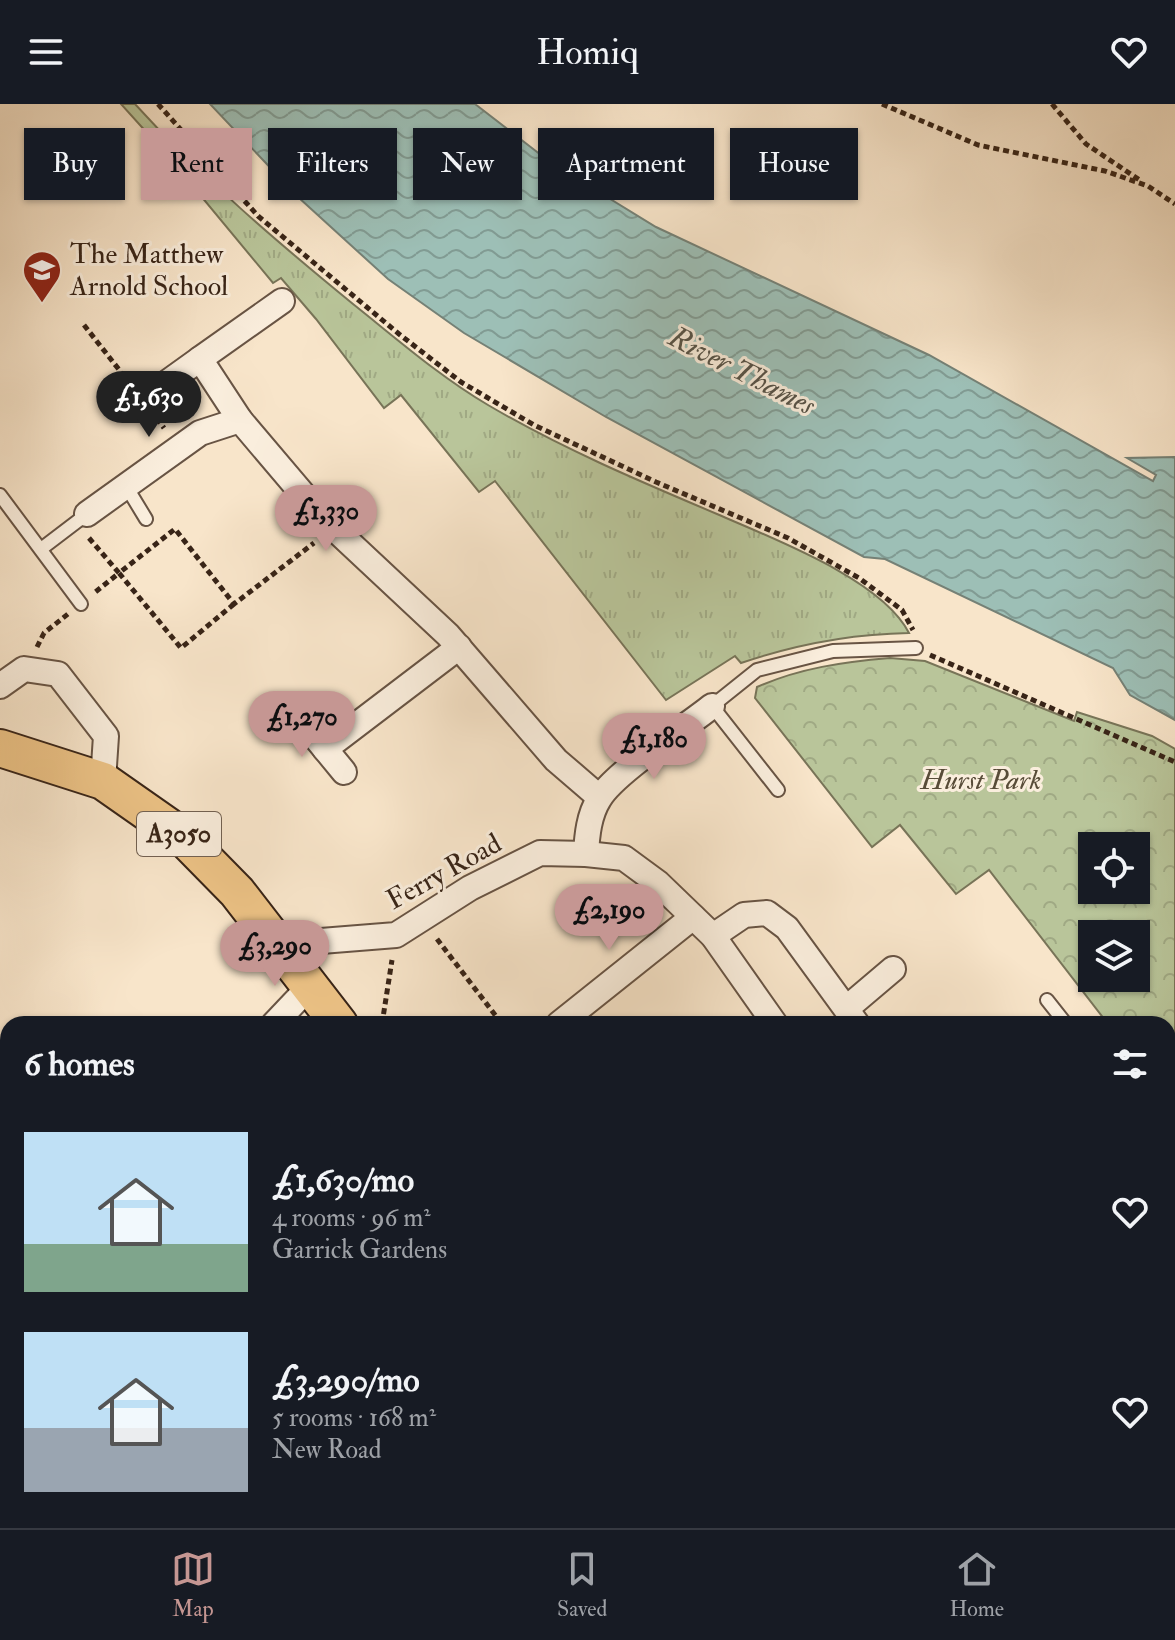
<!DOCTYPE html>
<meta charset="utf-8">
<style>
:root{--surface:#171b24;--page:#242831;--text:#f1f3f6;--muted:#9ea1a6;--line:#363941;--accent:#c59692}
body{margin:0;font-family:"IM FELL Double Pica",serif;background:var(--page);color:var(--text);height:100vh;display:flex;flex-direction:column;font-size:30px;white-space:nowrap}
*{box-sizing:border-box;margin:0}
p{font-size:26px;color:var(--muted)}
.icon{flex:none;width:44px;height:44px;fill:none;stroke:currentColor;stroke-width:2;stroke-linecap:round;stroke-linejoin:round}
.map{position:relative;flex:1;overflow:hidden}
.panel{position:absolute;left:0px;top:912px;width:1176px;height:512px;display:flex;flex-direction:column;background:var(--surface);border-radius:24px 24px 0 0;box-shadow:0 2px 6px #0004}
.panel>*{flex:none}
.banner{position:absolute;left:24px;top:24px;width:1128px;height:72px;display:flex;gap:16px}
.tools{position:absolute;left:1078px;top:728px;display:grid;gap:16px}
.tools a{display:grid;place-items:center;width:72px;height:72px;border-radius:0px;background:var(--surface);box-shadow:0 2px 6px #0004;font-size:40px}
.price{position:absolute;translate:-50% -68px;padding:0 18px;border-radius:28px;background:var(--accent);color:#111;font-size:26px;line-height:52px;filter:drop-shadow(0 2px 4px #0008)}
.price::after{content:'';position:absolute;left:50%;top:48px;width:24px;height:18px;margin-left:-12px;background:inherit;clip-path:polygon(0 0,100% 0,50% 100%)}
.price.current{background:#222;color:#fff}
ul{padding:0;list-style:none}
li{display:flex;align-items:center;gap:24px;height:200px;padding:0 24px}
li span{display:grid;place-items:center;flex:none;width:224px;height:160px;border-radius:0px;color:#555}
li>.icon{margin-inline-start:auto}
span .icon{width:96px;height:96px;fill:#fffc;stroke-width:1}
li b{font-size:34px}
h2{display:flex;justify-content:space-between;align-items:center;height:96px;padding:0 24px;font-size:34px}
.chip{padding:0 28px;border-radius:0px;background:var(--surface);box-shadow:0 2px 6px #0004;font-size:28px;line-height:72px}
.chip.current{background:var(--accent);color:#111}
header{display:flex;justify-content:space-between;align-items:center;height:104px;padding:0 24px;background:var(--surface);font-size:36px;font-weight:600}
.tab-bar{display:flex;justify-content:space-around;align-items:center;height:112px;border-top:2px solid var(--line);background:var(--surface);font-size:22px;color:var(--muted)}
.tab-bar a{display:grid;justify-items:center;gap:4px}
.tab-bar .current{color:var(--accent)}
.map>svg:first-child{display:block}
.grass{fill:url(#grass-tufts);stroke:#787458;stroke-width:2}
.forest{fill:url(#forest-crowns);stroke:#787458;stroke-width:2;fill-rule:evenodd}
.water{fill:url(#water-waves);stroke:#758176;stroke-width:2}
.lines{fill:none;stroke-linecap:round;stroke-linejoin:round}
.lane-casing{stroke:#685444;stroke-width:16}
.street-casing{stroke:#685444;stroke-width:28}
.primary-casing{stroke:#382417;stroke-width:40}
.path{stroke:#382417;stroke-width:5;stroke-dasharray:6 4;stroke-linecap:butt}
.lane{stroke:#faeedd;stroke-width:12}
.street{stroke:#faeedd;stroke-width:24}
.primary{stroke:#ecc285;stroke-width:36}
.labels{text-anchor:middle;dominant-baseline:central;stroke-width:6;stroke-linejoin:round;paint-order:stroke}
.shield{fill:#faeedd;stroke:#726152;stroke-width:2}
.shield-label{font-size:26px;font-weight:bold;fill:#382417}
.poi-label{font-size:28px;fill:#382417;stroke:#faeedd;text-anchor:start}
.park-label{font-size:28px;font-style:italic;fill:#584c38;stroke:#faeedd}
.street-label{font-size:28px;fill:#382417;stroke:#faeedd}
.water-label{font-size:30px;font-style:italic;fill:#565247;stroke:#faeedd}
</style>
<header><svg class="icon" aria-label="menu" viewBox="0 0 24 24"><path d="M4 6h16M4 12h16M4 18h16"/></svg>Homiq<svg class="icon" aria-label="heart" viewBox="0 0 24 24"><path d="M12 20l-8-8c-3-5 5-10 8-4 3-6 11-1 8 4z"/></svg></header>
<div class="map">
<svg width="1175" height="1424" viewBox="0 0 1175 1424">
<defs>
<pattern id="grass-tufts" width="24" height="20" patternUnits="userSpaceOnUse" patternTransform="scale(2)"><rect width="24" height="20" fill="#b9c59a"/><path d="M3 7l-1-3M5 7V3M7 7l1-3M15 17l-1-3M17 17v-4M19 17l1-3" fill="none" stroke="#a0a984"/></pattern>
<pattern id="forest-crowns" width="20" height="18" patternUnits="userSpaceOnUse" patternTransform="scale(2)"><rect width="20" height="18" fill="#b9c59a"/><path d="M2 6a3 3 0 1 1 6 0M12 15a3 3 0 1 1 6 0" fill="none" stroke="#a0a984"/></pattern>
<pattern id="water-waves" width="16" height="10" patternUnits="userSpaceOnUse" patternTransform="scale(2)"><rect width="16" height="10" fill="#9dbfb6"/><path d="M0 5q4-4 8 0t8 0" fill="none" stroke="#819b93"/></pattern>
</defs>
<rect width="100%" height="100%" fill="#f8e5ca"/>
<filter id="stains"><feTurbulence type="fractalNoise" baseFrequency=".0025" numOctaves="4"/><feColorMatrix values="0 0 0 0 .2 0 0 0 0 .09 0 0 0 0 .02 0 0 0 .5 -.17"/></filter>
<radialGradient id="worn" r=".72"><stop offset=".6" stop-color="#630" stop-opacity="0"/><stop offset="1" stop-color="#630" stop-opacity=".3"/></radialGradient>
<path class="grass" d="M121,0H135C202,74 276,137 353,200C397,235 439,272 488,301C561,344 639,377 717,410C771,434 882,475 909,529C850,530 797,540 741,559L735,552L666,596L495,377L479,388L401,291L384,304L316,215L281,174L273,179L167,51Z"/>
<path class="forest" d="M890,554L925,557L1074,617L1077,608L1152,632L1175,645V1028L1168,1027V920H1108L989,766L956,790L900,721L872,743L755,594L757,583C800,564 843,558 890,554ZM1136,742V786H1092V742ZM1136,830V874H1092V830Z"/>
<polygon class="water" points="210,0 475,0 550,58 656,123 929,251 1153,377 1156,371 1127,354 1175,353 1175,616 1130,591 1113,564 885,455 864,453 606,313 464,229 388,175 298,93"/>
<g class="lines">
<defs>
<g id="lane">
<polyline points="126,382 146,415"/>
<polyline points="0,391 81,500"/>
<polyline points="41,445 87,410"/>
<polyline points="778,686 712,602 757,566 833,547 916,544"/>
<polyline points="1047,896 1066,920"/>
<polyline points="80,1424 90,1416"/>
</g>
<g id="street">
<polyline points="282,197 200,255 240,316 324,415 448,531 556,656 599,693"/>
<polyline points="161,283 200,255"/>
<polyline points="87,410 200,329 240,316"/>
<polyline points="0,582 24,565 58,570 106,632 103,677"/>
<polyline points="298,612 344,668"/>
<polyline points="325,645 459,543"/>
<path d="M586,750C587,731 589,711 599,695C614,669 686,623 712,602"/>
<polyline points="713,832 744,811 767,809 787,824 857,920"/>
<polyline points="283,847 321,837 396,831 470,784 540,749 586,750 624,754 658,779 713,832 775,920"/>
<polyline points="847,904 893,865"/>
<polyline points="274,920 310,882"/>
<polyline points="559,920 693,813"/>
<polyline points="0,1218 8,1209"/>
<polyline points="1168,1265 1175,1260"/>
<polyline points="120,1416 126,1424"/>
<polyline points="370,1416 375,1424"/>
<polyline points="631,1416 638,1424"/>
<polyline points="1151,1416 1155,1424"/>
</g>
<g id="primary">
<polyline points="0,644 103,677 183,733 237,788 339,920"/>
<polyline points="715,1416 721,1424"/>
</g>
</defs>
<use href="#lane" class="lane-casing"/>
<use href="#street" class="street-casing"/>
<use href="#primary" class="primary-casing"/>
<g class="path">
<polyline points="158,0 258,112 399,230 461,278 534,321 656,378 788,434 859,474 902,506 913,526"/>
<polyline points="882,0 978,41 1105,67 1148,82 1175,100"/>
<polyline points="1052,0 1086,40 1141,77"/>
<polyline points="84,221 135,286"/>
<polyline points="151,306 164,324"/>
<polyline points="89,434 119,469 94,489"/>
<polyline points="234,500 181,544 119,469 175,425 234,500 314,439"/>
<polyline points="37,543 44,529 68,510"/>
<polyline points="930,551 1175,658"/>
<polyline points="437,835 502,920"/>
<polyline points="382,920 392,856"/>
</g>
<use href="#lane" class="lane"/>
<use href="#street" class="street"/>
<use href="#primary" class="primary"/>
</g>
<defs>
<symbol id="school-pin" viewBox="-11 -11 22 30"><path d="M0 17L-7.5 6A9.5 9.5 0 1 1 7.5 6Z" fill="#8f2418" stroke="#faeedd"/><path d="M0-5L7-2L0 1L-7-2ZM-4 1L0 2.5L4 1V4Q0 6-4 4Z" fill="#fff"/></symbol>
</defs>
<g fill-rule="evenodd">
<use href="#school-pin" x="20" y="144" width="44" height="60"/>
</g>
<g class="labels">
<rect class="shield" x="137" y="708" width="84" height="44" rx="6"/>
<g class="shield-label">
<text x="179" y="730">A3050</text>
</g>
<g class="poi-label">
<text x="70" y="150">The Matthew<tspan x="70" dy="32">Arnold School</tspan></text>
</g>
<g class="park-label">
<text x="981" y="676">Hurst Park</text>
</g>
<g class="street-label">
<text transform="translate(444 768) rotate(-29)">Ferry Road</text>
</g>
<g class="water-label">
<text transform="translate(742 267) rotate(27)">River Thames</text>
</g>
</g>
<rect width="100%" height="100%" filter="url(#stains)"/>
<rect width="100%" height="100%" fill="url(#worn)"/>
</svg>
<div class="tools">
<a><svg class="icon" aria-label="locate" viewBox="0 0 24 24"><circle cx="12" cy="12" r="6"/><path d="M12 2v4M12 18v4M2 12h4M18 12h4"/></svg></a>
<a><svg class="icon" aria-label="layers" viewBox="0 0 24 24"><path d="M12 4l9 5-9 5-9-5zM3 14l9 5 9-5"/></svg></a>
</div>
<b class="price current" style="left:149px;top:335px">£1,630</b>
<b class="price" style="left:326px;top:449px">£1,330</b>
<b class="price" style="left:302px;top:655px">£1,270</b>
<b class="price" style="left:654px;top:677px">£1,180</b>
<b class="price" style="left:609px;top:848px">£2,190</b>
<b class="price" style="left:275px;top:884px">£3,290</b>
<div class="banner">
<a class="chip">Buy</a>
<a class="chip current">Rent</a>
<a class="chip">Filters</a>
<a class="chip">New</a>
<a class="chip">Apartment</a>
<a class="chip">House</a>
</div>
<section class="panel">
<h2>6 homes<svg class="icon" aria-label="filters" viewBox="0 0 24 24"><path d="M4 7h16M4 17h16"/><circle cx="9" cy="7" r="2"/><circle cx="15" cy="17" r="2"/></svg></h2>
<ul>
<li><span style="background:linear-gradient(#bfe0f5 70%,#7fa58c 0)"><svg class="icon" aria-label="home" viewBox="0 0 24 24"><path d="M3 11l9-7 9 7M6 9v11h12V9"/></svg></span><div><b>£1,630/mo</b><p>4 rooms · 96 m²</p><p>Garrick Gardens</p></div><svg class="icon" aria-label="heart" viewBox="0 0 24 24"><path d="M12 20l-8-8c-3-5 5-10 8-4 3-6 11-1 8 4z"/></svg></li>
<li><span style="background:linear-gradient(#bfe0f5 60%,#9aa5b1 0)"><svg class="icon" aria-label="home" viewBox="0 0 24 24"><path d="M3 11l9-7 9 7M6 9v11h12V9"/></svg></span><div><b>£3,290/mo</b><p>5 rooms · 168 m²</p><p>New Road</p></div><svg class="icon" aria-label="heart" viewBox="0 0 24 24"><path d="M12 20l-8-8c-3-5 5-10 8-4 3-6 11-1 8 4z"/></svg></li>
</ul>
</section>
</div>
<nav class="tab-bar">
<a class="current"><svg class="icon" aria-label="map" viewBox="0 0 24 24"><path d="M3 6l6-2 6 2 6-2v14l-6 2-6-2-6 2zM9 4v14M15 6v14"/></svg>Map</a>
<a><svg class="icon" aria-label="saved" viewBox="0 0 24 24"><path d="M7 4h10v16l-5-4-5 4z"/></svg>Saved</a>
<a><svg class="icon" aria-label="home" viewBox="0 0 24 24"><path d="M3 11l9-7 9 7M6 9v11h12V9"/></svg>Home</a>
</nav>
